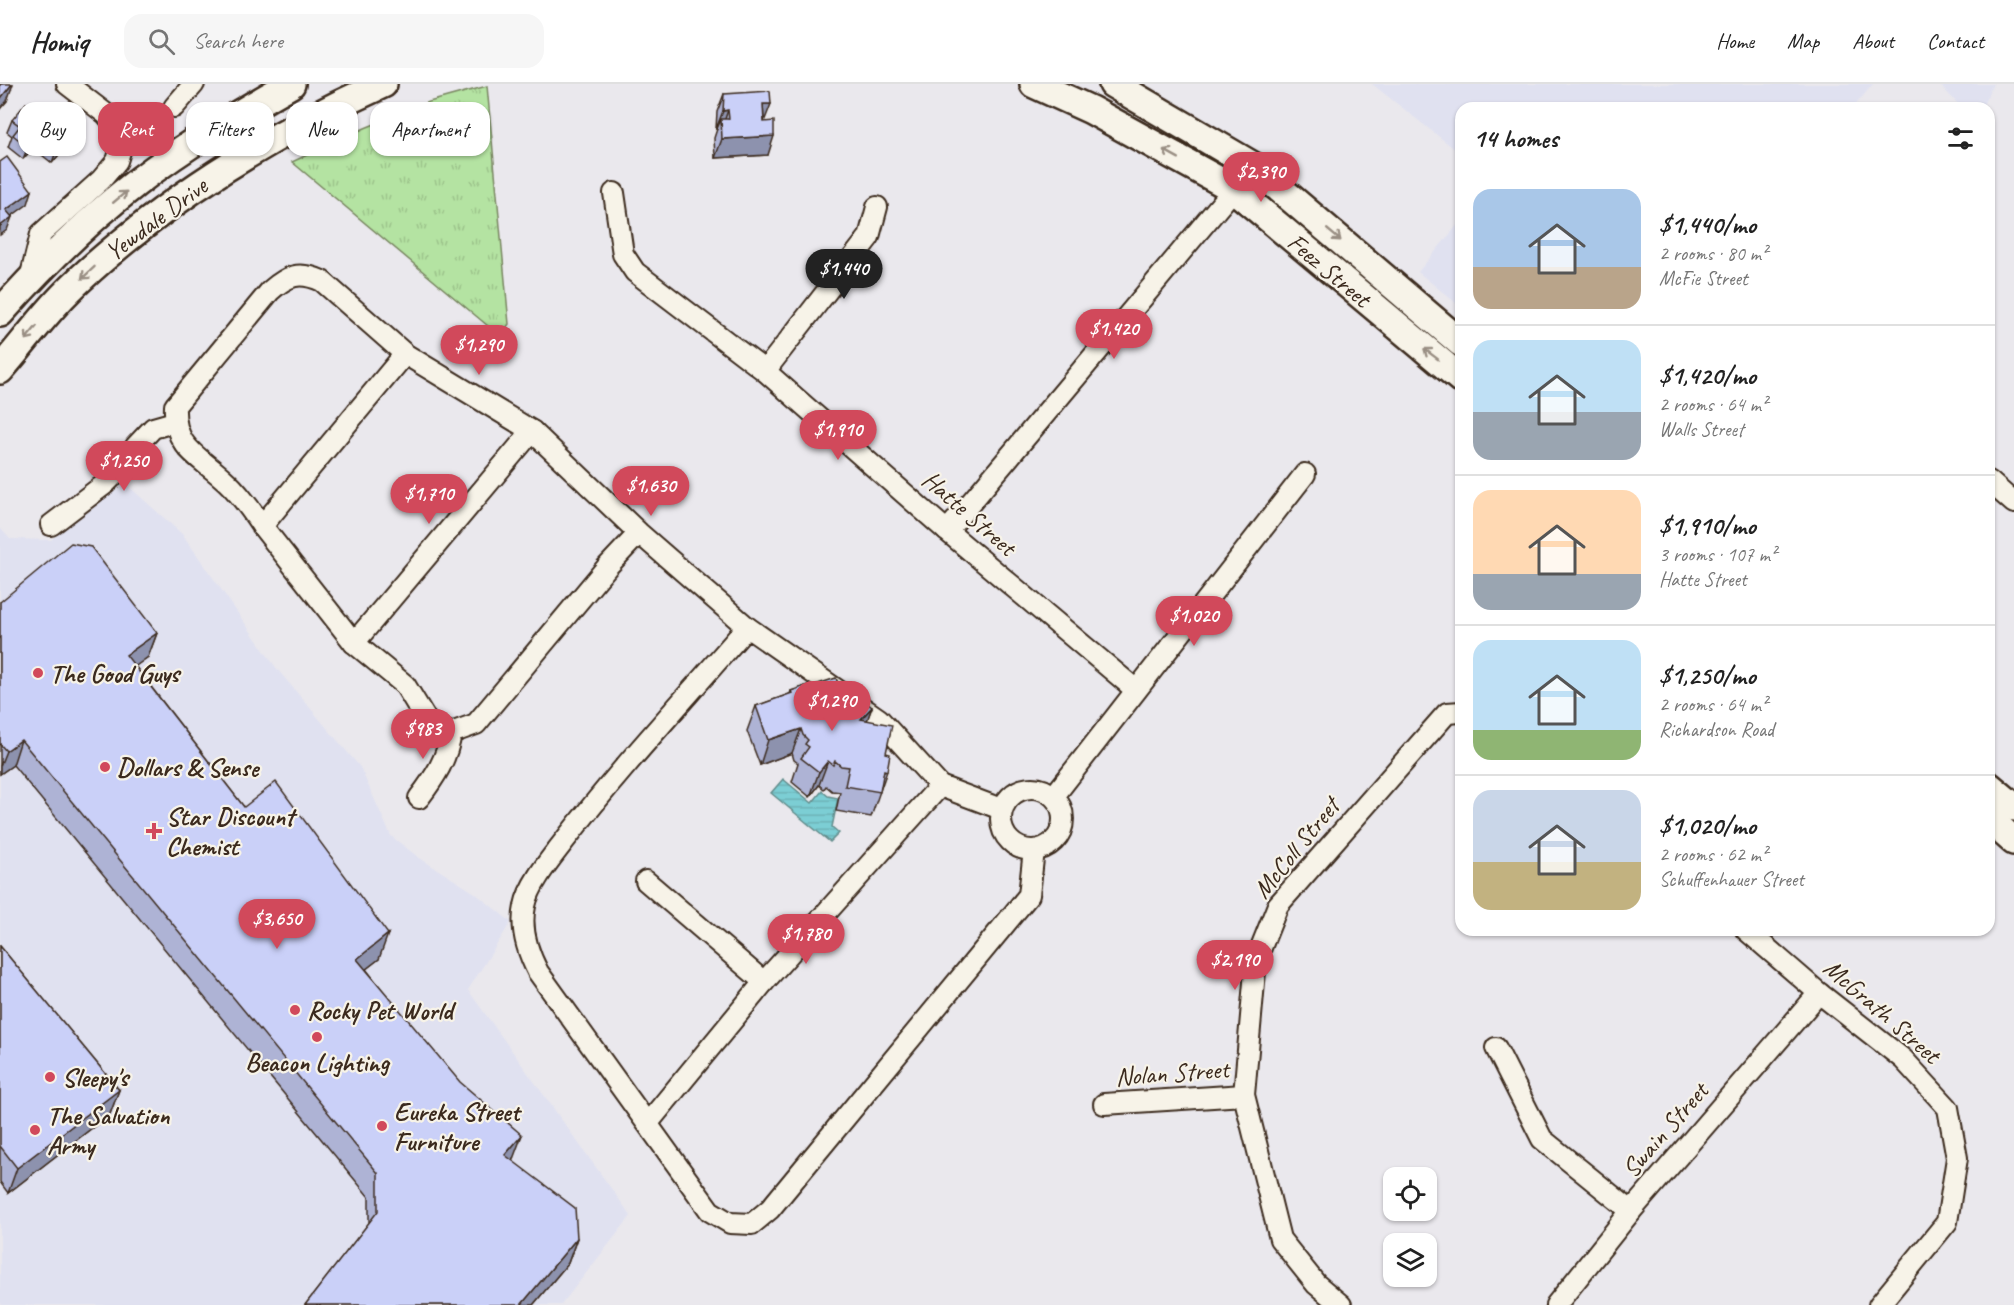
<!DOCTYPE html>
<meta charset="utf-8">
<style>
:root{--surface:#fff;--page:#f6f6f6;--text:#222;--muted:#767676;--line:#e0e0e0;--accent:#d1495b}
body{margin:0;font-family:Caveat,sans-serif;background:var(--page);color:var(--text);height:100vh;display:flex;flex-direction:column;font-size:22px;white-space:nowrap}
*{box-sizing:border-box;margin:0}
p{font-size:20px;color:var(--muted)}
.icon{flex:none;width:33px;height:33px;fill:none;stroke:currentColor;stroke-width:2;stroke-linecap:round;stroke-linejoin:round}
.map{position:relative;flex:1;overflow:hidden}
.details{position:absolute;left:1455px;top:18px;width:540px;height:834px;display:flex;flex-direction:column;background:var(--surface);border-radius:18px;box-shadow:0 2px 4px #0004}
.details>*{flex:none}
.guide{position:absolute;left:18px;top:18px;width:570px;height:54px;display:flex;gap:12px}
.tools{position:absolute;left:1383px;top:1083px;display:grid;gap:12px}
.tools a{display:grid;place-items:center;width:54px;height:54px;border-radius:12px;background:var(--surface);box-shadow:0 2px 4px #0004;font-size:30px}
.price{position:absolute;translate:-50% -51px;padding:0 14px;border-radius:21px;background:var(--accent);color:#fff;font-size:20px;line-height:39px;filter:drop-shadow(0 2px 3px #0008)}
.price::after{content:'';position:absolute;left:50%;top:36px;width:18px;height:14px;margin-left:-9px;background:inherit;clip-path:polygon(0 0,100% 0,50% 100%)}
.price.active{background:#222;color:#fff}
ul{padding:0;list-style:none}
li{display:flex;align-items:center;gap:18px;height:150px;padding:0 18px}
li+li{border-top:2px solid var(--line)}
li span{display:grid;place-items:center;flex:none;width:168px;height:120px;border-radius:18px;color:#555}
li>.icon{margin-inline-start:auto}
span .icon{width:72px;height:72px;fill:#fffc;stroke-width:1}
li b{font-size:26px}
h2{display:flex;justify-content:space-between;align-items:center;height:72px;padding:0 18px;font-size:26px}
.pill{padding:0 21px;border-radius:18px;background:var(--surface);box-shadow:0 2px 4px #0004;font-size:21px;line-height:54px}
.pill.active{background:var(--accent);color:#fff}
header{display:flex;align-items:center;gap:36px;box-sizing:border-box;height:84px;padding:0 30px;background:var(--surface);border-bottom:2px solid var(--line)}
header strong{font-size:28px}
nav{display:flex;gap:33px;margin-inline-start:auto;font-size:21px}
.search{width:420px;height:54px;background:var(--page);display:flex;align-items:center;gap:15px;box-sizing:border-box;padding:0 21px;border-radius:18px;color:var(--muted);font-size:22px}
.map>svg:first-child{display:block}
.built{fill:#e0e1f0}
.park{fill:url(#park-tufts);stroke:#788660;stroke-width:1.5}
.water{fill:url(#water-rules);stroke:#628c8b;stroke-width:1.5}
.lines{fill:none;stroke-linecap:round;stroke-linejoin:round}
.street-casing{stroke:#3b2a1e;stroke-width:24}
.secondary-casing{stroke:#3b2a1e;stroke-width:32}
.street{stroke:#f7f3e8;stroke-width:20}
.secondary{stroke:#f7f3e8;stroke-width:27}
.wall{fill:#aeb3d5;stroke:#3b2a1e;stroke-width:1.5}
.shaded-wall{fill:#8d92ae;stroke:#3b2a1e;stroke-width:1.5}
.building{fill:#cad0f8;stroke:#3b2a1e;stroke-width:1.5}
.oneway{stroke:#998e83}
.poi-dot{fill:#d1495b;stroke:#f7f3e8;stroke-width:2}
.labels{text-anchor:middle;dominant-baseline:central;stroke-width:4.5;stroke-linejoin:round;paint-order:stroke}
.street-label{font-size:26px;fill:#3b2a1e;stroke:#f7f3e8}
.poi-label{font-size:26px;font-weight:bold;fill:#3b2a1e;stroke:#f7f3e8;text-anchor:start}
</style>
<header>
<strong>Homiq</strong>
<div class="search"><svg class="icon" aria-label="search" viewBox="0 0 24 24"><circle cx="10" cy="10" r="6"/><path d="M15 15l6 6"/></svg>Search here</div>
<nav><a>Home</a><a>Map</a><a>About</a><a>Contact</a></nav>
</header>
<div class="map">
<svg width="2014" height="1221" viewBox="0 0 2014 1221">
<defs>
<pattern id="park-tufts" width="24" height="20" patternUnits="userSpaceOnUse" patternTransform="scale(1.5)"><rect width="24" height="20" fill="#b4e3a2"/><path d="M3 7l-1-3M5 7V3M7 7l1-3M15 17l-1-3M17 17v-4M19 17l1-3" fill="none" stroke="#9cc38b"/></pattern>
<pattern id="water-rules" width="6" height="5" patternUnits="userSpaceOnUse" patternTransform="scale(1.5)"><rect width="6" height="5" fill="#7cced4"/><path d="M0 2.5h6" fill="none" stroke="#6cb1b6"/></pattern>
</defs>
<rect width="100%" height="100%" fill="#eae8ed"/>
<filter id="ink" filterUnits="userSpaceOnUse"><feTurbulence type="fractalNoise" baseFrequency=".0167" numOctaves="2"/><feDisplacementMap in="SourceGraphic" scale="12" xChannelSelector="R" yChannelSelector="G"/><feConvolveMatrix kernelMatrix="1 2 1 2 8 2 1 2 1" color-interpolation-filters="sRGB"/></filter>
<g filter="url(#ink)">
<g class="built">
<polygon points="1372,0 1873,0 1853,24 1461,24 1461,70"/>
<polygon points="1939,0 1993,0 1983,21 1962,24"/>
<polygon points="1461,137 1461,223 1418,188"/>
<polygon points="125,399 183,451 277,585 360,683 391,752 418,773 475,809 511,838 468,906 631,1132 561,1221 2,1221 0,1218 0,444 10,455 51,456"/>
</g>
<polygon class="park" points="487,2 509,240 500,252 292,78 365,44 429,18"/>
<polygon class="water" points="783,695 812,719 822,707 828,712 838,714 832,743 839,749 830,758 771,709"/>
<g class="lines">
<defs>
<g id="street">
<polyline points="174,23 194,0"/>
<polyline points="614,109 623,170 635,188 765,287 947,447 1136,606"/>
<polyline points="30,195 41,150 101,96 117,77 121,64 115,41 106,30 67,0"/>
<polyline points="765,287 869,153 877,123"/>
<polyline points="1989,397 2014,419"/>
<polyline points="51,441 105,400 123,382 136,362 153,344 174,338"/>
<polyline points="262,442 405,270"/>
<polyline points="947,447 1253,82"/>
<path d="M639,449L607,483L476,640L451,649L436,645L427,637L405,601L354,559L262,442C252,427 241,411 227,398C200,372 173,365 175,322L270,207C288,191 299,187 322,197L405,270L532,347L639,449L747,543L879,635L940,702L1001,725"/>
<path d="M747,543C686,614 622,682 565,756C552,773 529,800 525,822C520,845 527,867 538,888L710,1127L730,1139L752,1140L770,1125L1029,811L1034,766"/>
<polyline points="354,559 532,347"/>
<circle cx="1032" cy="735" r="31"/>
<polyline points="1054,712 1305,390"/>
<path d="M419,714C435,693 447,675 451,649"/>
<polyline points="646,797 764,898"/>
<polyline points="1746,846 1819,909 1903,975 1948,1024 1957,1074 1947,1138 1879,1221"/>
<polyline points="1496,964 1542,1055 1631,1127"/>
<polyline points="1104,1020 1244,1011"/>
<polyline points="648,1039 764,898 940,702"/>
<polyline points="1341,1221 1316,1200 1280,1155 1244,1011 1256,876 1278,821 1447,629 1461,628"/>
<polyline points="1556,1221 1631,1127 1819,909"/>
</g>
<g id="secondary">
<polyline points="1034,0 1091,26 1234,105 1461,295"/>
<polyline points="1113,0 1253,82 1461,259"/>
<path d="M0,229C42,182 87,137 136,99C185,61 238,30 291,0"/>
<path d="M0,286C21,262 40,236 62,213C84,190 109,169 134,149C210,88 294,40 383,0"/>
<polyline points="1989,702 2014,723"/>
<polyline points="1989,735 2014,757"/>
</g>
</defs>
<use href="#street" class="street-casing"/>
<use href="#secondary" class="secondary-casing"/>
<use href="#street" class="street"/>
<use href="#secondary" class="secondary"/>
</g>
<g class="wall">
<polygon points="724,10 764,38 768,71 715,74 714,54 717,45 716,45 717,28"/>
<polygon points="12,36 69,59 52,79 33,64 23,75 8,63 12,52 7,48"/>
<polygon points="0,518 157,549 148,573 135,582 244,723 379,875 366,885 513,1075 512,1077 577,1154 568,1179 533,1221 305,1221 369,1139 369,1113 13,681 0,690"/>
<polygon points="809,603 847,623 872,623 867,636 886,669 887,687 871,733 836,727 840,708 832,707 826,702 824,705 819,701 810,713 792,698 798,679 794,676 792,669 760,681 747,647 756,622 790,610 791,607"/>
<polygon points="0,862 119,1006 110,1030 8,1109 0,1098"/>
</g>
<g class="shaded-wall">
<polygon points="12,0 13,0 7,17 0,25 0,15"/>
<polygon points="763,20 771,20 764,38"/>
<polygon points="728,26 722,44 721,35 717,45 716,45 723,27"/>
<polygon points="73,46 69,59 52,79 56,67"/>
<polygon points="38,51 33,64 23,75 28,63"/>
<polygon points="774,52 768,71 715,74 722,55"/>
<polygon points="32,107 28,120 2,139 6,126"/>
<polygon points="12,133 7,146 0,151 0,142"/>
<polygon points="157,549 148,573 118,595 126,571"/>
<polygon points="872,623 863,648 861,635"/>
<polygon points="801,645 792,669 760,681 768,656"/>
<polygon points="21,656 13,681 0,690 0,682 6,667"/>
<polygon points="828,677 819,701 810,713 819,688"/>
<polygon points="388,850 379,875 348,899 357,875"/>
<polygon points="119,1006 110,1030 8,1109 17,1084"/>
<polygon points="522,1051 513,1075 496,1096 505,1071"/>
<polygon points="577,1154 568,1179 533,1221 521,1221"/>
</g>
<g class="building">
<polygon points="0,0 12,0 0,15"/>
<polygon points="770,7 771,20 763,20 764,38 774,37 774,52 722,55 721,35 729,35 728,26 723,27 724,10"/>
<polygon points="40,18 73,46 56,67 38,51 28,63 13,51 20,42 12,36 26,19 34,25"/>
<polygon points="7,73 32,107 6,126 12,133 0,142 0,78"/>
<polygon points="71,459 91,463 157,549 126,571 244,723 276,698 388,850 357,875 460,998 522,1051 505,1071 575,1124 577,1154 521,1221 305,1221 378,1127 378,1089 21,656 6,667 0,660 0,518"/>
<polygon points="836,594 847,623 857,611 872,623 861,635 892,641 886,669 890,670 887,687 884,686 880,708 845,702 849,683 841,682 835,677 833,681 828,677 819,688 801,674 809,663 805,660 808,656 803,651 801,645 768,656 756,622 792,609 791,607 808,601 809,603"/>
<polygon points="0,862 119,1006 17,1084 0,1062"/>
</g>
<defs><path id="oneway-shaft" d="M-6 0H5M1.5-3L5.5 0L1.5 3" fill="none" stroke-width="1.6" stroke-linecap="round" stroke-linejoin="round" transform="scale(1.5)"/></defs>
<g class="oneway">
<use href="#oneway-shaft" transform="translate(1171 70) rotate(-151)"/>
<use href="#oneway-shaft" transform="translate(120 113) rotate(-40)"/>
<use href="#oneway-shaft" transform="translate(1334 151) rotate(40)"/>
<use href="#oneway-shaft" transform="translate(88 189) rotate(137)"/>
<use href="#oneway-shaft" transform="translate(31 249) rotate(130)"/>
<use href="#oneway-shaft" transform="translate(1431 270) rotate(-143)"/>
</g>
</g>
<g class="poi-dot">
<circle cx="38" cy="589" r="6"/>
<circle cx="105" cy="683" r="6"/>
<path d="M151 738h6v6h6v6h-6v6h-6v-6h-6v-6h6z"/>
<circle cx="295" cy="926" r="6"/>
<circle cx="317" cy="953" r="6"/>
<circle cx="50" cy="993" r="6"/>
<circle cx="382" cy="1042" r="6"/>
<circle cx="35" cy="1046" r="6"/>
</g>
<g class="labels">
<g class="street-label">
<text transform="translate(156 135) rotate(-37)">Yewdale Drive</text>
<text transform="translate(1329 186) rotate(40)">Feez Street</text>
<text transform="translate(969 429) rotate(41)">Hatte Street</text>
<text transform="translate(1296 764) rotate(-51)">McColl Street</text>
<text transform="translate(1882 927) rotate(41)">McGrath Street</text>
<text transform="translate(1172 989) rotate(-4)">Nolan Street</text>
<text transform="translate(1665 1046) rotate(-49)">Swain Street</text>
</g>
<g class="poi-label">
<text x="50" y="589">The Good Guys</text>
<text x="117" y="683">Dollars &amp; Sense</text>
<text x="166" y="732">Star Discount<tspan x="166" dy="30">Chemist</tspan></text>
<text x="307" y="926">Rocky Pet World</text>
<text x="317" y="978" text-anchor="middle">Beacon Lighting</text>
<text x="62" y="993">Sleepy's</text>
<text x="394" y="1027">Eureka Street<tspan x="394" dy="30">Furniture</tspan></text>
<text x="47" y="1031">The Salvation<tspan x="47" dy="30">Army</tspan></text>
</g>
</g>
</svg>
<div class="tools">
<a><svg class="icon" aria-label="locate" viewBox="0 0 24 24"><circle cx="12" cy="12" r="6"/><path d="M12 2v4M12 18v4M2 12h4M18 12h4"/></svg></a>
<a><svg class="icon" aria-label="layers" viewBox="0 0 24 24"><path d="M12 4l9 5-9 5-9-5zM3 14l9 5 9-5"/></svg></a>
</div>
<b class="price" style="left:1261px;top:119px">$2,390</b>
<b class="price active" style="left:844px;top:216px">$1,440</b>
<b class="price" style="left:1114px;top:276px">$1,420</b>
<b class="price" style="left:479px;top:292px">$1,290</b>
<b class="price" style="left:838px;top:377px">$1,910</b>
<b class="price" style="left:124px;top:408px">$1,250</b>
<b class="price" style="left:651px;top:433px">$1,630</b>
<b class="price" style="left:429px;top:441px">$1,710</b>
<b class="price" style="left:1194px;top:563px">$1,020</b>
<b class="price" style="left:832px;top:648px">$1,290</b>
<b class="price" style="left:423px;top:676px">$983</b>
<b class="price" style="left:277px;top:866px">$3,650</b>
<b class="price" style="left:806px;top:881px">$1,780</b>
<b class="price" style="left:1235px;top:907px">$2,190</b>
<div class="guide">
<a class="pill">Buy</a>
<a class="pill active">Rent</a>
<a class="pill">Filters</a>
<a class="pill">New</a>
<a class="pill">Apartment</a>
</div>
<section class="details">
<h2>14 homes<svg class="icon" aria-label="filters" viewBox="0 0 24 24"><path d="M4 7h16M4 17h16"/><circle cx="9" cy="7" r="2"/><circle cx="15" cy="17" r="2"/></svg></h2>
<ul>
<li><span style="background:linear-gradient(#a9c7e8 65%,#b9a48a 0)"><svg class="icon" aria-label="home" viewBox="0 0 24 24"><path d="M3 11l9-7 9 7M6 9v11h12V9"/></svg></span><div><b>$1,440/mo</b><p>2 rooms · 80 m²</p><p>McFie Street</p></div></li>
<li><span style="background:linear-gradient(#bfe0f5 60%,#9aa5b1 0)"><svg class="icon" aria-label="home" viewBox="0 0 24 24"><path d="M3 11l9-7 9 7M6 9v11h12V9"/></svg></span><div><b>$1,420/mo</b><p>2 rooms · 64 m²</p><p>Walls Street</p></div></li>
<li><span style="background:linear-gradient(#ffd9b3 70%,#9aa5b1 0)"><svg class="icon" aria-label="home" viewBox="0 0 24 24"><path d="M3 11l9-7 9 7M6 9v11h12V9"/></svg></span><div><b>$1,910/mo</b><p>3 rooms · 107 m²</p><p>Hatte Street</p></div></li>
<li><span style="background:linear-gradient(#bfe0f5 75%,#8fb573 0)"><svg class="icon" aria-label="home" viewBox="0 0 24 24"><path d="M3 11l9-7 9 7M6 9v11h12V9"/></svg></span><div><b>$1,250/mo</b><p>2 rooms · 64 m²</p><p>Richardson Road</p></div></li>
<li><span style="background:linear-gradient(#c9d6e8 60%,#c2b280 0)"><svg class="icon" aria-label="home" viewBox="0 0 24 24"><path d="M3 11l9-7 9 7M6 9v11h12V9"/></svg></span><div><b>$1,020/mo</b><p>2 rooms · 62 m²</p><p>Schuffenhauer Street</p></div></li>
</ul>
</section>
</div>
